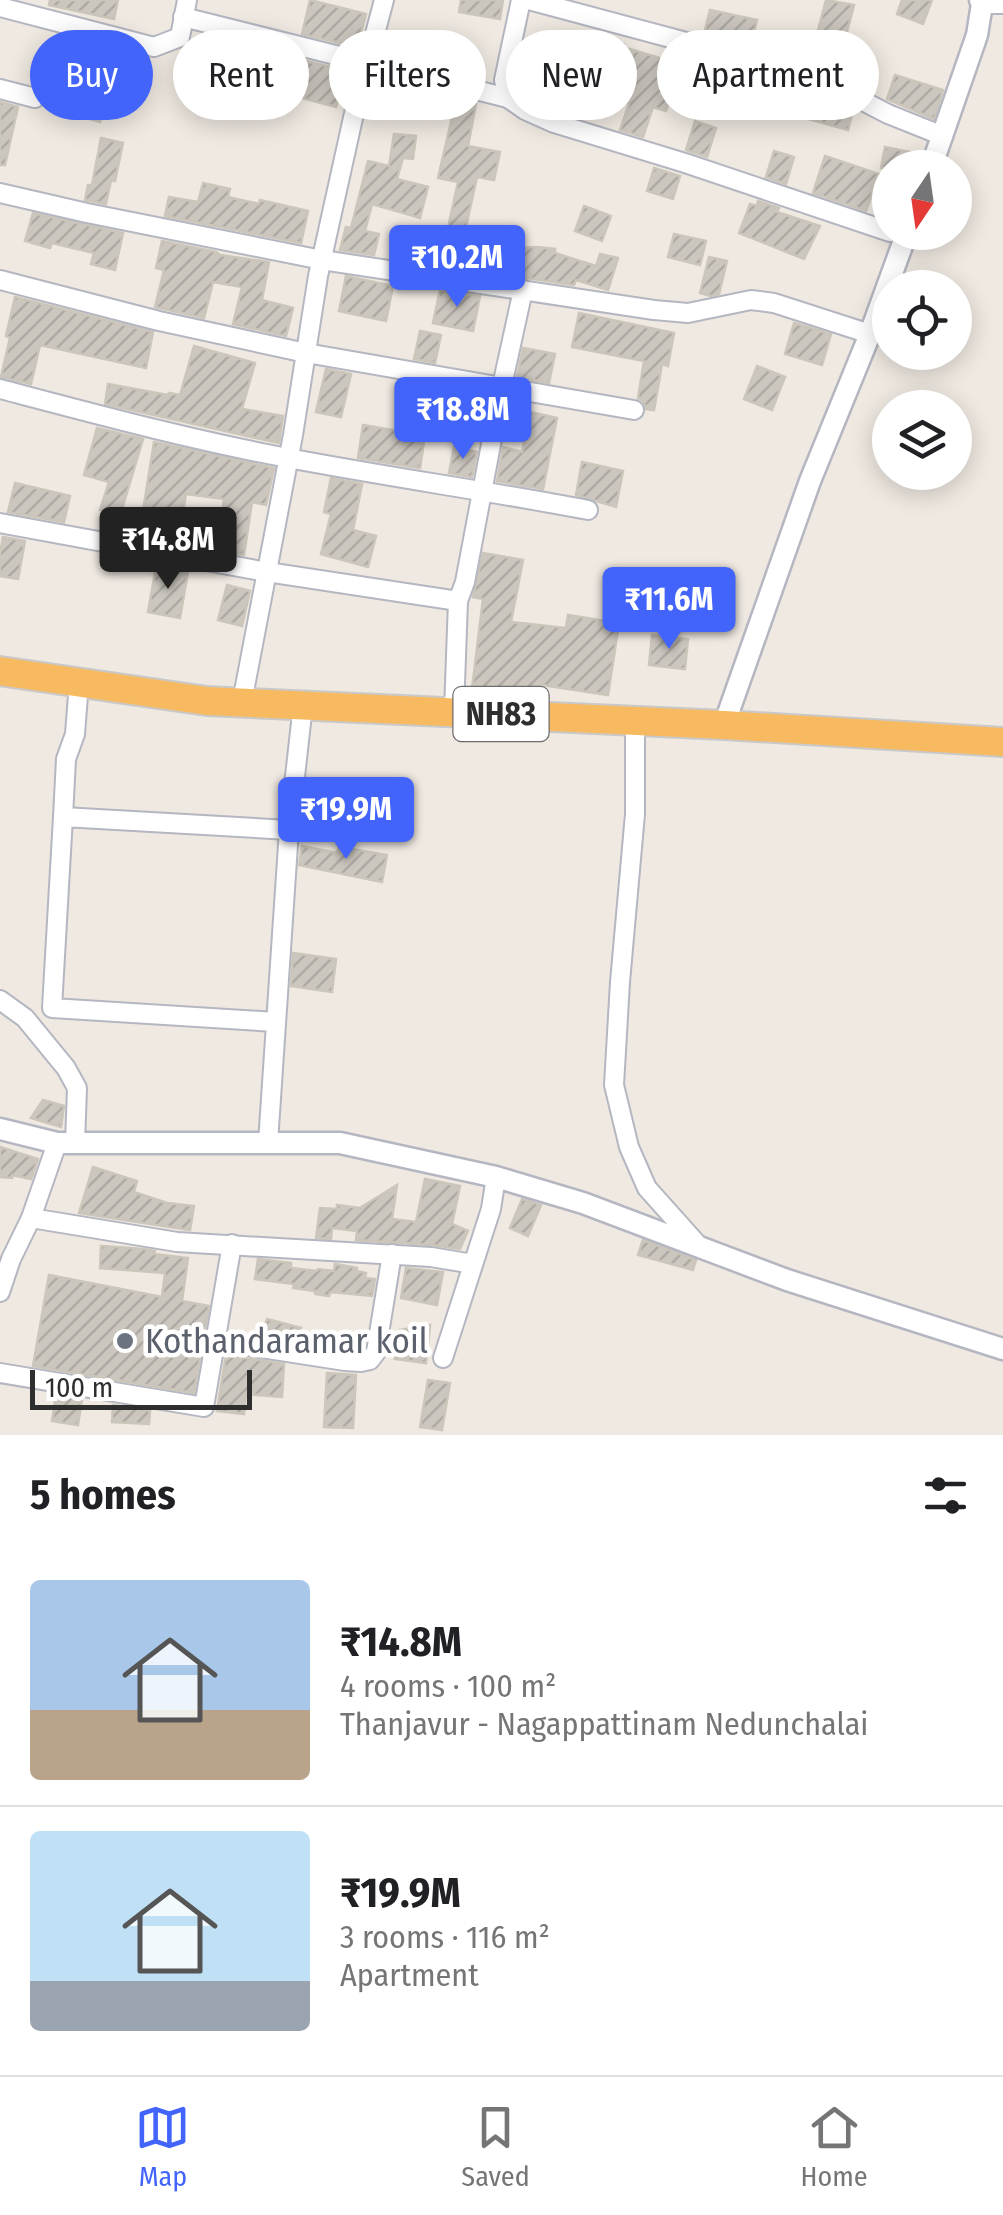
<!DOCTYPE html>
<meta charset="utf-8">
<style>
:root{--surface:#fff;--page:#f6f6f6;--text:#202124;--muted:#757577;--line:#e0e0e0;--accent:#4264fb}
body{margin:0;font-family:"Fira Sans Condensed",sans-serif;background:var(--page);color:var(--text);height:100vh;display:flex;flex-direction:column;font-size:38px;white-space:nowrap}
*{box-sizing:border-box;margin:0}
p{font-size:32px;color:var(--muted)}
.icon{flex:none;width:55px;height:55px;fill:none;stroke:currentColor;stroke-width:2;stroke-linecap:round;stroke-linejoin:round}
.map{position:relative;height:1435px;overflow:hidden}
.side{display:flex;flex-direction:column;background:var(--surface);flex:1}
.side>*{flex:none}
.guide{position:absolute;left:30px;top:30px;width:945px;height:90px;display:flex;gap:20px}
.needle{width:65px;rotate:193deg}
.fabs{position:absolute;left:872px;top:150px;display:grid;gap:20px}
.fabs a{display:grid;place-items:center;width:100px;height:100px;border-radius:50%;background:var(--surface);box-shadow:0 5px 25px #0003;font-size:50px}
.scale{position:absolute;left:30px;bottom:25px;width:222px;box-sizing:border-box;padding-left:10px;border:5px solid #2e2e2e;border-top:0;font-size:28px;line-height:35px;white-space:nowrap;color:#2e2e2e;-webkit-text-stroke:8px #fff;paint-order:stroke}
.price{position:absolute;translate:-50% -85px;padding:0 22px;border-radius:10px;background:var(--accent);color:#fff;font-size:32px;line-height:65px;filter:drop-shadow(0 2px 5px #0008)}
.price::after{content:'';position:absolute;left:50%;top:60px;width:30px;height:22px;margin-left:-15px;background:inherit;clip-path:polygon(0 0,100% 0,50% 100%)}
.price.selected{background:#222;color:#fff}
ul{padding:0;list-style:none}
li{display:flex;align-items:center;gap:30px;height:250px;padding:0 30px}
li+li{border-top:2px solid var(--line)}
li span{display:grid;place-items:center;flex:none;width:280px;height:200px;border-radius:10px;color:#555}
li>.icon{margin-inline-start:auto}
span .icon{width:120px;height:120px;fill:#fffc;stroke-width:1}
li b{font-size:42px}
h2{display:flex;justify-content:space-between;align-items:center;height:120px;padding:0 30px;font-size:42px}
.chip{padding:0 35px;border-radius:45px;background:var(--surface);box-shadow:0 5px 25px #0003;font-size:35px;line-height:90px}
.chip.selected{background:var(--accent);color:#fff}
.dock{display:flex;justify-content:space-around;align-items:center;height:140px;border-top:2px solid var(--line);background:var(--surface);font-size:28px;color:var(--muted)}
.dock a{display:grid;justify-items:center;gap:5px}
.dock .selected{color:var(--accent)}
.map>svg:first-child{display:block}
.building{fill:url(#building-hatch);stroke:#cbc5ba;stroke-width:2.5}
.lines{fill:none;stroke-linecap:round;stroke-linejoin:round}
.minor-casing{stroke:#b4b7c1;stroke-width:22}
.tertiary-casing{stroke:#b4b7c1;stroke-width:25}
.trunk-casing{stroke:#c9c9c9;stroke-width:32}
.minor{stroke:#fff;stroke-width:18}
.tertiary{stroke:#fff;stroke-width:20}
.trunk{stroke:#f8ba60;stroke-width:28}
.worship-dot{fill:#6b7280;stroke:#fff;stroke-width:4}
.labels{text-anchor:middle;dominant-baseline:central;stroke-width:9;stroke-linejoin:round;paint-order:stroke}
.shield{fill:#fff;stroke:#6d6d6d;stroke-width:2.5}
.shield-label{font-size:32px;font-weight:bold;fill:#2e2e2e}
.worship-label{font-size:35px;fill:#5b616d;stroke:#fff;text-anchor:start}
</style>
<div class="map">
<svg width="1003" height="1435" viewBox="0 0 1003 1435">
<defs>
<pattern id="building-hatch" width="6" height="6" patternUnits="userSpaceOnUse" patternTransform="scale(2.5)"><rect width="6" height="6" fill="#cbc7bf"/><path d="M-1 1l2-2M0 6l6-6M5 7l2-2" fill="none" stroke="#afaba4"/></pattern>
</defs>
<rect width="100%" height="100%" fill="#efe9e1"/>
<g class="building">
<polygon points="50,0 118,0 114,19 49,5"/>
<polygon points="310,0 366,14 357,47 302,34"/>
<polygon points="461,0 503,0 500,19 459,12"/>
<polygon points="826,0 854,5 836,74 776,58 781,31 816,38"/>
<polygon points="902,0 932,0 923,24 897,14"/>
<polygon points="710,10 757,20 750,49 704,34"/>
<polygon points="207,37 235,43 225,99 197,93"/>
<polygon points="603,38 624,44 623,47 680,64 666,111 653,107 643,137 620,130 629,104 613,99 615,92 589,85"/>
<polygon points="527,42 568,52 561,82 520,71"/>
<polygon points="97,45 118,50 100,122 79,116"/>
<polygon points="262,50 347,71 336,107 253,85"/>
<polygon points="895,75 943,90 934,119 887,99"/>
<polygon points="384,82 423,90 419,113 379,104"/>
<polygon points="815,94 830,98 853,110 848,130 808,119"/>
<polygon points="456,100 476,104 468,146 500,152 494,180 477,177 462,245 507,255 508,249 536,247 555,249 555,253 596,266 600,254 618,258 608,290 576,280 574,285 432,264 439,236 446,237 458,182 438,178"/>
<polygon points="0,102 18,107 5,165 0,165"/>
<polygon points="695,121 716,128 707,157 686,150"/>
<polygon points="394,134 416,136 413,159 403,158 397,179 428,187 420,218 372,204 365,231 379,234 374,255 340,250 346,227 351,228 368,161 389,166"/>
<polygon points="101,138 123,143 115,181 111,180 106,204 85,200 88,185 92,185"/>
<polygon points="885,147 919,154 916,168 881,168"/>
<polygon points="774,151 794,157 786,184 766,177"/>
<polygon points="825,156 879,174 866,211 813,193"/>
<polygon points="654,168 680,176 673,199 647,191"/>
<polygon points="203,183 230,189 228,197 259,204 260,200 308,211 301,243 165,216 169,197 198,202"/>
<polygon points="758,201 779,208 777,212 820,226 804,259 739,233 750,204 757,206"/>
<polygon points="584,206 611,216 602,241 575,231"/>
<polygon points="33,213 123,233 115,270 91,264 94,253 52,243 50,248 25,241"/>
<polygon points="674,234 706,241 700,265 668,257"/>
<polygon points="162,241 216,252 220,255 269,262 262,300 293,308 286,336 233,324 242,287 213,282 204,318 155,307 164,270 156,268"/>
<polygon points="709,257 727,261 719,294 711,296 700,293"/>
<polygon points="346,276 393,286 386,321 339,311"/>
<polygon points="440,290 480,296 473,331 433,323"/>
<polygon points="15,297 153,332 146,368 40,345 31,384 1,377 10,338 6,336"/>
<polygon points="579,313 674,333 668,366 662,364 654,410 646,409 643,401 638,398 644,361 572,347"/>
<polygon points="794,323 831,334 822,365 785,354"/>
<polygon points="420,331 441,335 435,363 414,359"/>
<polygon points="194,346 255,363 242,409 283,416 279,443 105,404 108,384 168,395 169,393 180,395"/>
<polygon points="523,348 555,354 549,383 517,377"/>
<polygon points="757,366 785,377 772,410 744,399"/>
<polygon points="326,369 351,374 341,417 316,412"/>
<polygon points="406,383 426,387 419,434 425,435 420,468 358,458 363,425 398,431"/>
<polygon points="530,412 557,418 543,489 497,481 503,447 522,452"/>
<polygon points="97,428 143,439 120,516 100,510 109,482 84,475"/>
<polygon points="154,442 274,468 266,505 252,502 244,555 217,550 224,499 186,494 178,543 139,536"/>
<polygon points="454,447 477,452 472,477 449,473"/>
<polygon points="582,462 623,471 616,507 576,495"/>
<polygon points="331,478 362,484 353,530 376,536 368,567 321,554 331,514 324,512"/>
<polygon points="15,483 70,496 64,522 8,512"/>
<polygon points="3,537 25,541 18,579 0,576 0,554"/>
<polygon points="483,553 523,560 511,622 566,628 568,615 619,623 608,695 542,685 540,697 472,689 483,599 473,597"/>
<polygon points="156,567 188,572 180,618 148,612"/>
<polygon points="227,585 250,591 242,626 218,620"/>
<polygon points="652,635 688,639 685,669 649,665"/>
<polygon points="302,846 337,853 339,847 387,855 382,882 299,865"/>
<polygon points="293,953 336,959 332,992 291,986"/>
<polygon points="43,1100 64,1106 61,1127 31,1118"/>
<polygon points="0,1147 38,1159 31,1179 12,1175 12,1178 0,1177"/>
<polygon points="93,1167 137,1181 134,1192 167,1203 194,1206 190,1230 79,1213"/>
<polygon points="425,1179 460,1186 452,1224 468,1231 460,1249 432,1245 356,1240 357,1231 332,1228 331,1239 316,1238 320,1208 337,1209 337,1205 360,1208 397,1185 392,1219 416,1222"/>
<polygon points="522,1199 541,1205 528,1236 510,1228"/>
<polygon points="643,1240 696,1260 693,1270 638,1255"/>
<polygon points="101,1246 144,1249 155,1251 154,1254 188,1258 182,1301 209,1306 194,1393 33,1366 49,1275 162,1297 165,1273 100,1268"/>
<polygon points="258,1259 291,1263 291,1268 317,1271 318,1269 334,1271 335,1264 357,1268 356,1271 366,1273 365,1278 375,1279 372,1296 330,1292 329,1296 315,1294 315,1291 293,1288 294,1284 255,1279"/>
<polygon points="406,1268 443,1272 437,1305 401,1298"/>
<polygon points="267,1319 301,1328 297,1341 262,1335"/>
<polygon points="430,1325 426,1363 395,1359 399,1330"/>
<polygon points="226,1355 284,1364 282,1397 246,1394 244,1414 217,1411"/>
<polygon points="327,1373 356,1375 353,1428 324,1427"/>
<polygon points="428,1380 450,1383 442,1430 420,1427"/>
<polygon points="56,1395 82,1399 78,1425 52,1421"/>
<polygon points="113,1405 150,1411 149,1424 112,1422"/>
</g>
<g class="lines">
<defs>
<g id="minor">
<polyline points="521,0 504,80 508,98 525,110 554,123 685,163 890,232"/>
<polyline points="529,0 712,49 771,70 834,86 888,114 943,136"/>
<polyline points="982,4 1003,4"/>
<polyline points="0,7 154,47 180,37 187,0"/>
<polyline points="183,17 508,98"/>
<polyline points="0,89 35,98"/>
<polyline points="0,193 87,213 322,260 654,310 688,313 751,300 774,303 870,334"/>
<polyline points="0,280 159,321 306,353 634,410"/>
<path d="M0,389C95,414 191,440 288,458C388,477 488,491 588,510"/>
<polyline points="0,523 267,572 458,601"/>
<polyline points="242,702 293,435 318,276 355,109 384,0"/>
<polyline points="454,711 458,601 465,582 502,386 523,290"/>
<polyline points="635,722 635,814 620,982 614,1085 629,1147 647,1188 698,1245"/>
<polyline points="63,817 66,759 75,734 79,682"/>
<polyline points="0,1000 25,1018 66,1068 77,1088 75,1143"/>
<polyline points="276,1022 52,1008 63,817 289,830"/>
<polyline points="268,1143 289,830 303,705"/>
<polyline points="31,1218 177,1242 431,1257 473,1264"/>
<polyline points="0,1292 11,1259 31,1218 57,1143"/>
<polyline points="217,1341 345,1361 361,1362 370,1360 376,1352 392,1254"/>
<polyline points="443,1358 491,1209 496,1177"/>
<polyline points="0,1373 204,1407 232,1244"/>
</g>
<g id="tertiary">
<polyline points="931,168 977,35 982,4 980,0"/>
<polyline points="724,725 810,481 870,334 907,232"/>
<polyline points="0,1129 57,1143 340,1143 496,1177 583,1203 787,1280 1003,1349"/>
</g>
<polyline id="trunk" points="0,671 207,701 724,725 1003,742"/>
</defs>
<use href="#minor" class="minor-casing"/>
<use href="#tertiary" class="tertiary-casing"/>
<use href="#trunk" class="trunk-casing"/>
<use href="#minor" class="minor"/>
<use href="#tertiary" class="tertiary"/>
<use href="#trunk" class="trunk"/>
</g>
<circle class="worship-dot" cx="125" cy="1341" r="10"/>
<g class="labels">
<rect class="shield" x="453.5" y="687" width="95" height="54" rx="8"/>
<g class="shield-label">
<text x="501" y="714">NH83</text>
</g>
<g class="worship-label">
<text x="145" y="1341">Kothandaramar koil</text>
</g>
</g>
</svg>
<div class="fabs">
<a><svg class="needle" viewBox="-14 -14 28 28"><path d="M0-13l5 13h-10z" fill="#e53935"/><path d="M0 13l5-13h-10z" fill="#757577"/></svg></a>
<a><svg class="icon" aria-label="locate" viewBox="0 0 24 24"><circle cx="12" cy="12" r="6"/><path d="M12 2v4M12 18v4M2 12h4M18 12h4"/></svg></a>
<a><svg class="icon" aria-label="layers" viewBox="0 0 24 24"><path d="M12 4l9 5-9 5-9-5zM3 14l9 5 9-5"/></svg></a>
</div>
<div class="scale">100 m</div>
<b class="price" style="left:457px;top:310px">₹10.2M</b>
<b class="price" style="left:463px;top:462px">₹18.8M</b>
<b class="price selected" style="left:168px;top:592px">₹14.8M</b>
<b class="price" style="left:669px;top:652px">₹11.6M</b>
<b class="price" style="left:346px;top:862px">₹19.9M</b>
<div class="guide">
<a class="chip selected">Buy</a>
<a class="chip">Rent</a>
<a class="chip">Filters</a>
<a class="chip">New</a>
<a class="chip">Apartment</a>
</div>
</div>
<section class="side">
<h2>5 homes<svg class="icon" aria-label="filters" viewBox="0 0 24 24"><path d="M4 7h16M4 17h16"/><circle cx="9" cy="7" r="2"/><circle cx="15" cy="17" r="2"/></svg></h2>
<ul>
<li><span style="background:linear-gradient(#a9c7e8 65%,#b9a48a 0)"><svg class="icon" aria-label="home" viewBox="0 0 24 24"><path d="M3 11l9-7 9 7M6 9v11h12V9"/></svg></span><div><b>₹14.8M</b><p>4 rooms · 100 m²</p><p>Thanjavur - Nagappattinam Nedunchalai</p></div></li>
<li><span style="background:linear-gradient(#bfe0f5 75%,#9aa5b1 0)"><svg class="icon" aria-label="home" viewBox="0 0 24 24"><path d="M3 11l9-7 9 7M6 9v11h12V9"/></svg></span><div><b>₹19.9M</b><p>3 rooms · 116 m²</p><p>Apartment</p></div></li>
</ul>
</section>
<nav class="dock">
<a class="selected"><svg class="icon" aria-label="map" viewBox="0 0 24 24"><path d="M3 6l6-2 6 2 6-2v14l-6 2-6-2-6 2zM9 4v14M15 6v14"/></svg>Map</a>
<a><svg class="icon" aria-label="saved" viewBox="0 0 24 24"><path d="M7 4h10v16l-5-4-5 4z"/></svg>Saved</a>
<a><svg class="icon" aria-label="home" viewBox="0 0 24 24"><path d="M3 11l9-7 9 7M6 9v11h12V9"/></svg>Home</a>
</nav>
